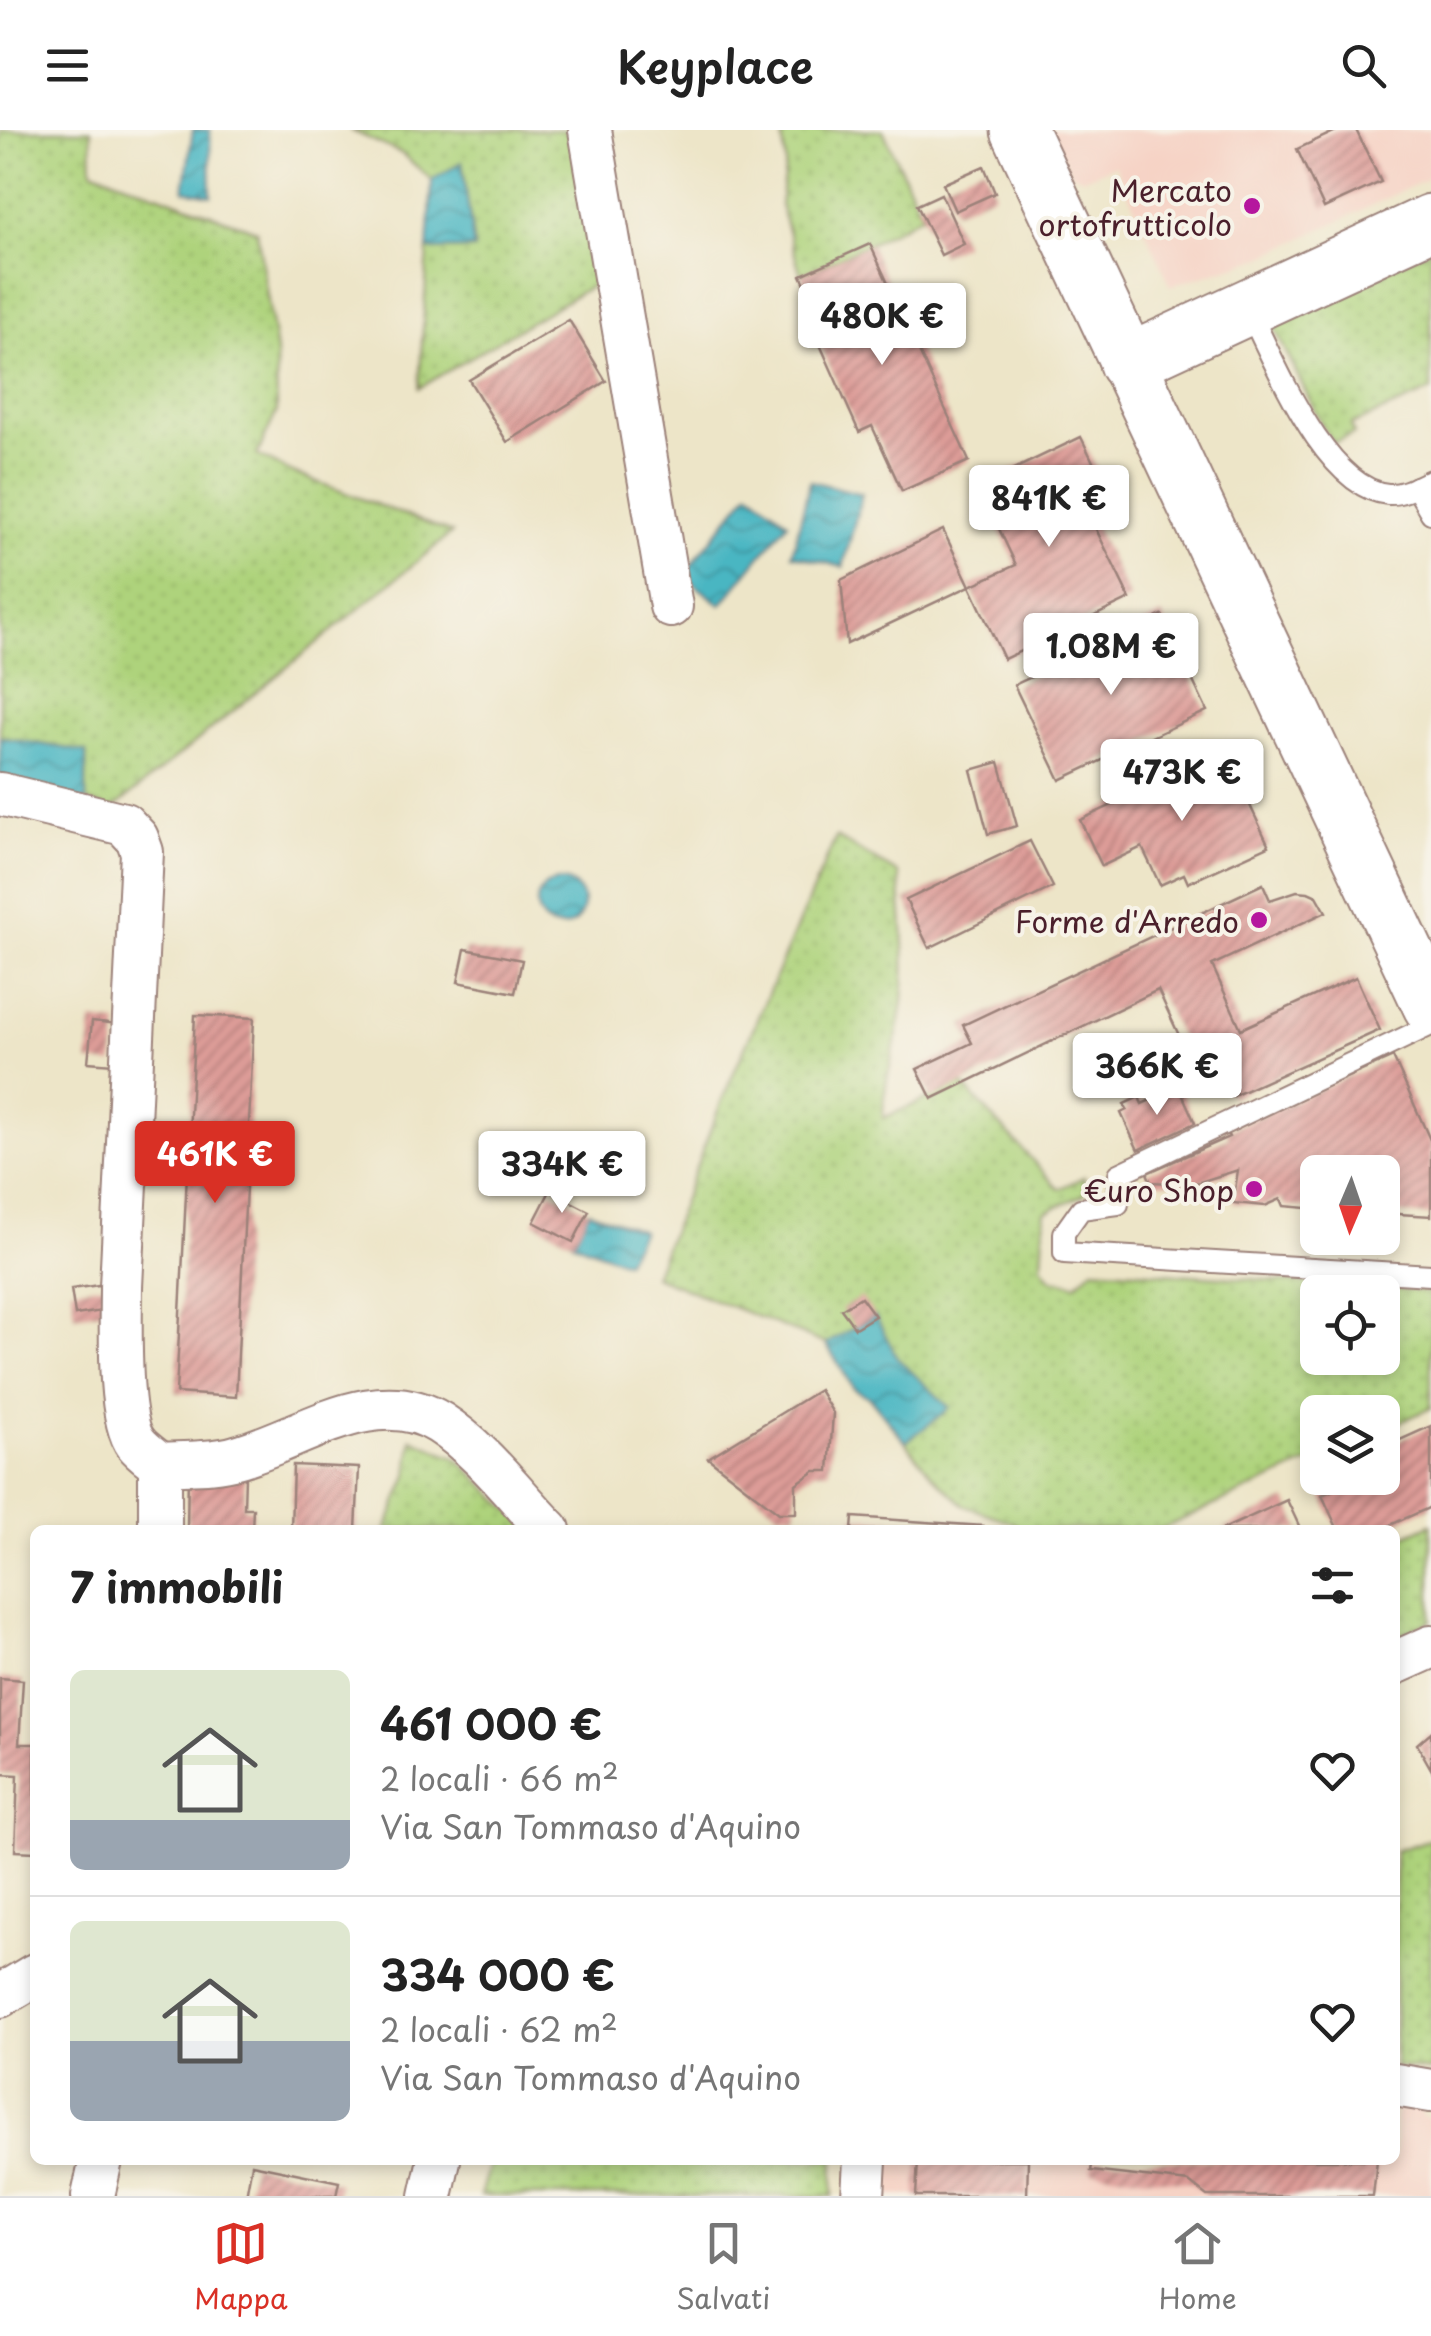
<!DOCTYPE html>
<html lang="it">
<meta charset="utf-8">
<style>
:root{--surface:#fff;--page:#f2f2f2;--text:#222;--muted:#767676;--line:#e0e0e0;--accent:#d93025}
body{margin:0;font-family:"Playpen Sans",sans-serif;background:var(--page);color:var(--text);height:100vh;display:flex;flex-direction:column;font-size:38px;white-space:nowrap}
*{box-sizing:border-box;margin:0}
p{font-size:32px;color:var(--muted)}
.icon{flex:none;width:55px;height:55px;fill:none;stroke:currentColor;stroke-width:2;stroke-linecap:round;stroke-linejoin:round}
.map{position:relative;flex:1;overflow:hidden}
.sheet{position:absolute;left:30px;top:1395px;width:1370px;height:640px;display:flex;flex-direction:column;background:var(--surface);border-radius:15px;box-shadow:0 5px 15px #0003}
.sheet>*{flex:none}
.needle{width:65px;rotate:182deg}
.fabs{position:absolute;left:1300px;top:1025px;display:grid;gap:20px}
.fabs a{display:grid;place-items:center;width:100px;height:100px;border-radius:15px;background:var(--surface);box-shadow:0 5px 15px #0003;font-size:50px}
.price{position:absolute;translate:-50% -85px;padding:0 22px;border-radius:10px;background:#fff;color:#222;font-size:32px;line-height:65px;filter:drop-shadow(0 2px 5px #0008)}
.price::after{content:'';position:absolute;left:50%;top:60px;width:30px;height:22px;margin-left:-15px;background:inherit;clip-path:polygon(0 0,100% 0,50% 100%)}
.price.on{background:var(--accent);color:#fff}
ul{padding:0;list-style:none}
li{display:flex;align-items:center;gap:30px;height:250px;padding:0 40px}
li+li{border-top:2px solid var(--line)}
li span{display:grid;place-items:center;flex:none;width:280px;height:200px;border-radius:15px;color:#555}
li>.icon{margin-inline-start:auto}
span .icon{width:120px;height:120px;fill:#fffc;stroke-width:1}
li b{font-size:42px}
h2{display:flex;justify-content:space-between;align-items:center;height:120px;padding:0 40px;font-size:42px}
header{display:flex;justify-content:space-between;align-items:center;height:130px;padding:0 40px;background:var(--surface);font-size:45px;font-weight:600}
.dock{display:flex;justify-content:space-around;align-items:center;height:140px;border-top:2px solid var(--line);background:var(--surface);font-size:28px;color:var(--muted)}
.dock a{display:grid;justify-items:center;gap:5px}
.dock .on{color:var(--accent)}
.map>svg:first-child{display:block}
.built{fill:#f6d2c4}
.green{fill:url(#green-dots);stroke:#7c7954;stroke-width:2.5;fill-rule:evenodd}
.water{fill:url(#water-waves);stroke:#496a76;stroke-width:2.5}
.building{fill:url(#building-hatch)}
.lines{fill:none;stroke-linecap:round;stroke-linejoin:round}
.lane-casing{stroke:#9c827a;stroke-width:24}
.street-casing{stroke:#9c827a;stroke-width:46}
.secondary-casing{stroke:#9c827a;stroke-width:59}
.lane{stroke:#fff;stroke-width:20}
.street{stroke:#fff;stroke-width:42}
.secondary{stroke:#fff;stroke-width:55}
.poi-dot{fill:#b5179e;stroke:#f7f3e8;stroke-width:4}
.labels{text-anchor:middle;dominant-baseline:central;stroke-width:8;stroke-linejoin:round;paint-order:stroke}
.poi-label{font-size:30px;fill:#4a1f2b;stroke:#f7f3e8;text-anchor:end}
</style>
<header><svg class="icon" aria-label="menu" viewBox="0 0 24 24"><path d="M4 6h16M4 12h16M4 18h16"/></svg>Keyplace<svg class="icon" aria-label="search" viewBox="0 0 24 24"><circle cx="10" cy="10" r="6"/><path d="M15 15l6 6"/></svg></header>
<div class="map">
<svg width="1431" height="2066" viewBox="0 0 1431 2066">
<defs>
<pattern id="green-dots" width="8" height="8" patternUnits="userSpaceOnUse" patternTransform="scale(2.5)"><rect width="8" height="8" fill="#aed37c"/><path d="M2 2h.1M6 6h.1" fill="none" stroke="#97b56b" stroke-width="1.8" stroke-linecap="round"/></pattern>
<pattern id="water-waves" width="16" height="10" patternUnits="userSpaceOnUse" patternTransform="scale(2.5)"><rect width="16" height="10" fill="#48b6c2"/><path d="M0 5q4-4 8 0t8 0" fill="none" stroke="#3e939e"/></pattern>
<pattern id="building-hatch" width="6" height="6" patternUnits="userSpaceOnUse" patternTransform="scale(2.5)"><rect width="6" height="6" fill="#dd9c98"/><path d="M-1 1l2-2M0 6l6-6M5 7l2-2" fill="none" stroke="#b57f7c"/></pattern>
</defs>
<rect width="100%" height="100%" fill="#f7f3e8"/>
<filter id="ink" filterUnits="userSpaceOnUse"><feTurbulence type="fractalNoise" baseFrequency=".01" numOctaves="2"/><feDisplacementMap in="SourceGraphic" scale="20" xChannelSelector="R" yChannelSelector="G"/><feConvolveMatrix kernelMatrix="1 2 1 2 8 2 1 2 1" color-interpolation-filters="sRGB"/></filter>
<filter id="wash" filterUnits="userSpaceOnUse"><feTurbulence type="fractalNoise" baseFrequency=".0048" numOctaves="4" result="noise"/><feDisplacementMap in="SourceGraphic" scale="40" xChannelSelector="R" yChannelSelector="G"/><feGaussianBlur stdDeviation="2.25" result="paint"/><feColorMatrix in="noise" values="0 0 0 0 0 0 0 0 0 0 0 0 0 0 0 0 0 1.4 0 .05"/><feComposite in="paint" operator="in"/></filter>
<g filter="url(#wash)">
<rect width="100%" height="100%" fill="#ede5c8"/>
<g class="built">
<polygon points="1051,0 1431,0 1431,47 1263,127 1171,156 1115,35 1084,48 1071,43"/>
<polygon points="1395,1969 1423,1974 1421,1986 1431,1988 1431,2066 886,2066 887,2030 1395,2030"/>
</g>
<g class="green">
<polygon points="0,0 91,0 92,40 257,101 276,222 277,281 257,325 293,343 452,403 113,679 86,671 86,622 0,607"/>
<polygon points="350,0 577,0 604,148 419,258 428,120 474,119 462,33 432,50 401,23"/>
<polygon points="781,0 883,0 922,85 873,112 801,145 780,74 786,32"/>
<polygon points="1431,118 1431,261 1351,295 1354,304 1334,313 1325,301 1272,193"/>
<path d="M836,707L899,744C902,786 907,828 903,871C899,910 883,948 883,988L962,954L1059,1059L1084,1047L1085,1064L1045,1082L1042,1136L1051,1149L1077,1154L1093,1138L1431,1162V1278L1383,1300L1382,1282H1318L1317,1329L1159,1400H1021L1014,1393L965,1376L931,1344L869,1267L854,1259L826,1214L654,1146L722,970ZM1318,1162H1382V1228H1318Z"/>
<polygon points="412,1309 455,1327 531,1400 386,1400 408,1345"/>
<polygon points="1431,1394 1431,1491 1395,1507 1395,1410"/>
<polygon points="1431,1709 1431,1941 1395,1937 1395,1721"/>
<polygon points="490,2030 834,2030 833,2066 480,2066"/>
</g>
<g class="water">
<polygon points="193,0 210,0 211,65 184,60"/>
<polygon points="462,32 474,119 428,120 432,50"/>
<polygon points="810,351 862,364 843,437 792,424"/>
<polygon points="750,361 788,392 721,475 683,445"/>
<polygon points="0,607 86,622 86,671 0,655"/>
<circle cx="560" cy="774" r="23"/>
<polygon points="589,1081 642,1101 625,1132 573,1112"/>
<polygon points="875,1186 898,1229 950,1278 906,1312 869,1267 854,1259 826,1214"/>
</g>
<g id="blocks">
<g class="building">
<polygon points="1338,0 1356,0 1381,52 1324,78 1297,19"/>
<polygon points="984,36 995,63 955,81 943,54"/>
<polygon points="941,64 964,114 941,125 917,75"/>
<polygon points="870,114 969,331 902,361 872,296 859,302 818,210 829,206 801,145"/>
<polygon points="569,190 606,251 507,312 469,250"/>
<polygon points="1081,307 1119,386 1095,397 1130,469 1004,529 970,456 1016,435 979,356"/>
<polygon points="943,400 970,456 847,514 841,450"/>
<polygon points="1162,485 1207,581 1060,650 1014,555"/>
<polygon points="1225,622 1269,716 1188,753 1184,744 1160,755 1142,717 1102,736 1080,690"/>
<polygon points="999,632 1017,696 988,704 971,640"/>
<polygon points="1030,711 1053,757 929,818 906,770"/>
<polygon points="1263,754 1270,770 1297,761 1308,762 1317,766 1326,782 1212,835 1241,899 1356,847 1380,900 1231,967 1215,933 1196,942 1158,860 932,969 917,939 972,913 963,895"/>
<polygon points="465,819 522,830 515,863 458,852"/>
<polygon points="195,885 254,888 236,1267 176,1263"/>
<polygon points="92,891 118,894 113,934 88,932"/>
<polygon points="1393,927 1431,1012 1431,1086 1382,1083 1382,1042 1318,1042 1318,1079 1284,1076 1281,1069 1265,1076 1233,1073 1238,1040 1193,1054 1151,1052 1147,1043 1229,1007 1226,1001"/>
<polygon points="1179,957 1195,993 1138,1020 1121,983 1127,980 1124,974 1139,967 1142,974"/>
<polygon points="550,1061 589,1081 573,1112 534,1092"/>
<polygon points="106,1154 109,1180 75,1185 71,1159"/>
<polygon points="861,1167 875,1186 855,1198 841,1179"/>
<polygon points="819,1260 833,1283 829,1341 815,1341 796,1354 796,1383 779,1383 708,1328"/>
<polygon points="1431,1296 1431,1377 1379,1400 1338,1400 1322,1365 1354,1351 1353,1348 1382,1348 1382,1318"/>
<polygon points="293,1335 359,1338 356,1400 291,1400"/>
<polygon points="188,1344 245,1346 244,1378 253,1378 252,1400 187,1400"/>
<polygon points="1287,1370 1301,1400 1221,1400"/>
<polygon points="853,1387 983,1396 983,1400 852,1400"/>
<polygon points="0,1548 23,1550 19,1614 35,1614 35,1722 15,1721 18,1645 0,1644"/>
<polygon points="1431,1602 1431,1639 1417,1614"/>
<polygon points="918,2030 1028,2030 1027,2066 916,2066"/>
<polygon points="1093,2030 1377,2030 1373,2066 1207,2066 1189,2052 1091,2041"/>
<polygon points="252,2034 339,2052 336,2066 246,2066"/>
</g>
</g>
</g>
<g filter="url(#ink)">
<use href="#blocks" fill-opacity="0" stroke="#9c827a" stroke-width="2.5"/>
<g class="lines">
<defs>
<g id="lane">
<path d="M1248,179C1275,231 1324,358 1388,364C1403,365 1418,356 1431,350"/>
<polyline points="1416,357 1431,383"/>
<polyline points="1431,895 1119,1044 1118,1074 1081,1079 1064,1103 1064,1123 1431,1145"/>
</g>
<g id="street">
<polyline points="590,0 671,476"/>
<path d="M0,664L124,694L137,708L142,722L121,1157C121,1191 117,1288 136,1313C142,1321 153,1328 160,1334"/>
<path d="M160,1334C185,1332 213,1334 236,1327C300,1310 375,1252 440,1293C482,1320 515,1365 549,1400"/>
<polyline points="160,1400 160,1334"/>
<polyline points="1395,1533 1431,1517"/>
<polyline points="0,1866 35,1845"/>
<polyline points="1395,1955 1431,1961"/>
<polyline points="93,2066 101,2030"/>
<polyline points="431,2066 439,2030"/>
<polyline points="863,2066 865,2030"/>
</g>
<g id="secondary">
<polyline points="1019,0 1431,876"/>
<polyline points="1127,233 1431,92"/>
</g>
</defs>
<use href="#lane" class="lane-casing"/>
<use href="#street" class="street-casing"/>
<use href="#secondary" class="secondary-casing"/>
<use href="#lane" class="lane"/>
<use href="#street" class="street"/>
<use href="#secondary" class="secondary"/>
</g>
</g>
<g class="poi-dot">
<circle cx="1252" cy="76" r="10"/>
<circle cx="1259" cy="790" r="10"/>
<circle cx="1254" cy="1059" r="10"/>
</g>
<g class="labels">
<g class="poi-label">
<text x="1232" y="59">Mercato<tspan x="1232" dy="34">ortofrutticolo</tspan></text>
<text x="1239" y="790">Forme d'Arredo</text>
<text x="1234" y="1059">€uro Shop</text>
</g>
</g>
</svg>
<div class="fabs">
<a><svg class="needle" viewBox="-14 -14 28 28"><path d="M0-13l5 13h-10z" fill="#e53935"/><path d="M0 13l5-13h-10z" fill="#767676"/></svg></a>
<a><svg class="icon" aria-label="locate" viewBox="0 0 24 24"><circle cx="12" cy="12" r="6"/><path d="M12 2v4M12 18v4M2 12h4M18 12h4"/></svg></a>
<a><svg class="icon" aria-label="layers" viewBox="0 0 24 24"><path d="M12 4l9 5-9 5-9-5zM3 14l9 5 9-5"/></svg></a>
</div>
<b class="price" style="left:882px;top:238px">480K €</b>
<b class="price" style="left:1049px;top:420px">841K €</b>
<b class="price" style="left:1111px;top:568px">1.08M €</b>
<b class="price" style="left:1182px;top:694px">473K €</b>
<b class="price" style="left:1157px;top:988px">366K €</b>
<b class="price on" style="left:215px;top:1076px">461K €</b>
<b class="price" style="left:562px;top:1086px">334K €</b>
<section class="sheet">
<h2>7 immobili<svg class="icon" aria-label="filters" viewBox="0 0 24 24"><path d="M4 7h16M4 17h16"/><circle cx="9" cy="7" r="2"/><circle cx="15" cy="17" r="2"/></svg></h2>
<ul>
<li><span style="background:linear-gradient(#dfe7d0 75%,#9aa5b1 0)"><svg class="icon" aria-label="home" viewBox="0 0 24 24"><path d="M3 11l9-7 9 7M6 9v11h12V9"/></svg></span><div><b>461 000 €</b><p>2 locali · 66 m²</p><p>Via San Tommaso d'Aquino</p></div><svg class="icon" aria-label="heart" viewBox="0 0 24 24"><path d="M12 20l-8-8c-3-5 5-10 8-4 3-6 11-1 8 4z"/></svg></li>
<li><span style="background:linear-gradient(#dfe7d0 60%,#9aa5b1 0)"><svg class="icon" aria-label="home" viewBox="0 0 24 24"><path d="M3 11l9-7 9 7M6 9v11h12V9"/></svg></span><div><b>334 000 €</b><p>2 locali · 62 m²</p><p>Via San Tommaso d'Aquino</p></div><svg class="icon" aria-label="heart" viewBox="0 0 24 24"><path d="M12 20l-8-8c-3-5 5-10 8-4 3-6 11-1 8 4z"/></svg></li>
</ul>
</section>
</div>
<nav class="dock">
<a class="on"><svg class="icon" aria-label="map" viewBox="0 0 24 24"><path d="M3 6l6-2 6 2 6-2v14l-6 2-6-2-6 2zM9 4v14M15 6v14"/></svg>Mappa</a>
<a><svg class="icon" aria-label="saved" viewBox="0 0 24 24"><path d="M7 4h10v16l-5-4-5 4z"/></svg>Salvati</a>
<a><svg class="icon" aria-label="home" viewBox="0 0 24 24"><path d="M3 11l9-7 9 7M6 9v11h12V9"/></svg>Home</a>
</nav>
